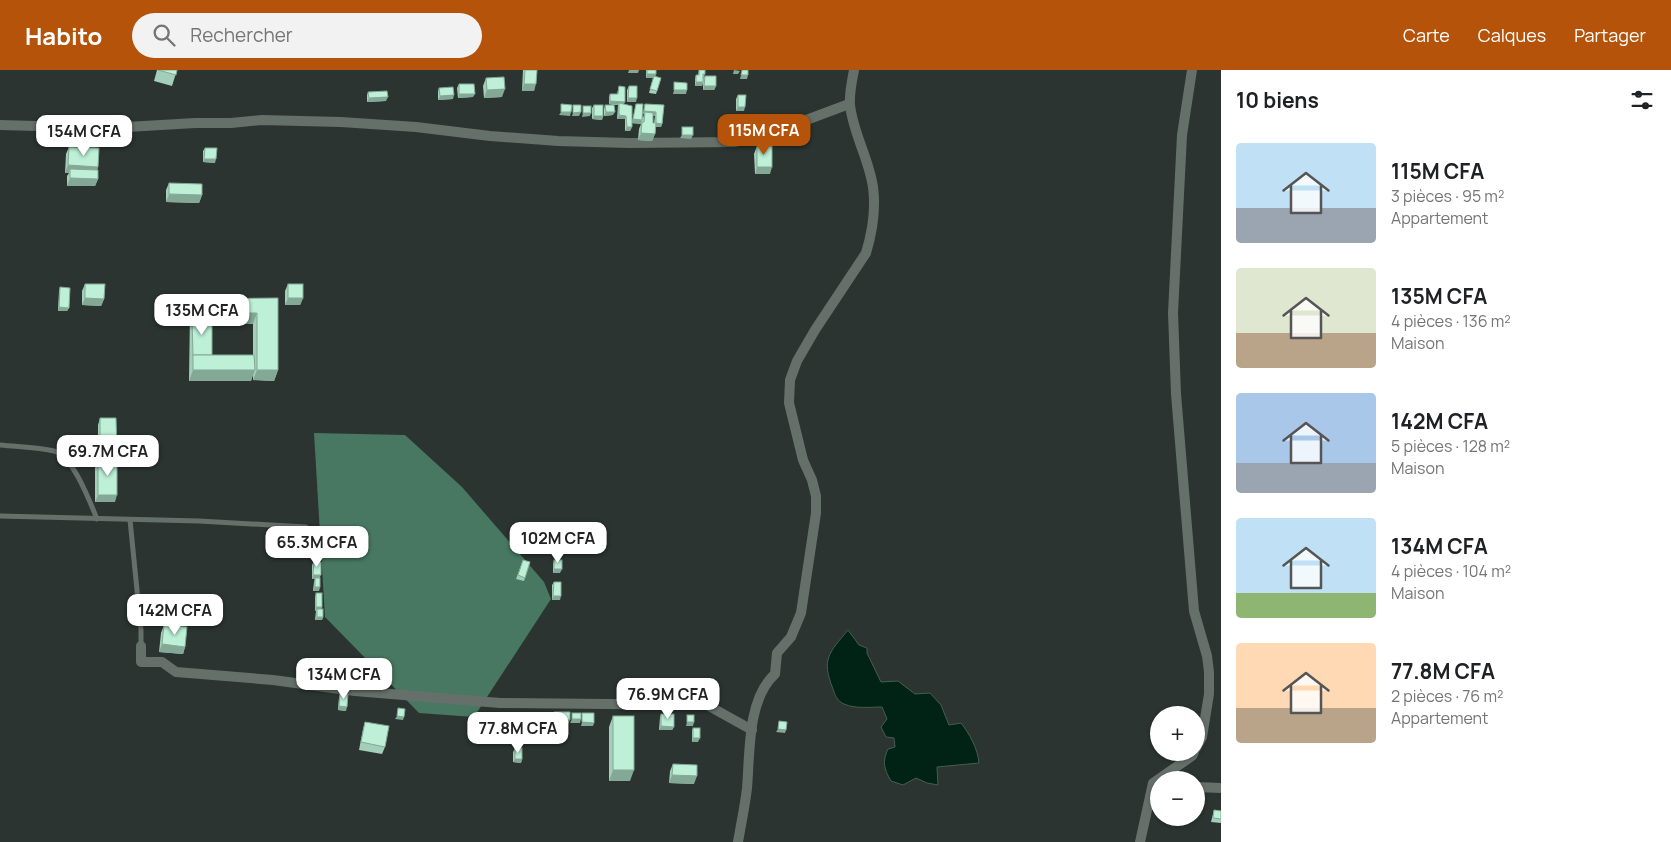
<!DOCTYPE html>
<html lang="fr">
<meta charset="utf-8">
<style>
:root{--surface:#fff;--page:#f2f2f2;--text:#202124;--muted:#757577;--accent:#b45309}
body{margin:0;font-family:Manrope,sans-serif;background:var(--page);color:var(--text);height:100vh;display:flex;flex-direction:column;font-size:19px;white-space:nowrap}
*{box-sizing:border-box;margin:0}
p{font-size:16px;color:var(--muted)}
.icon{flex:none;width:28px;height:28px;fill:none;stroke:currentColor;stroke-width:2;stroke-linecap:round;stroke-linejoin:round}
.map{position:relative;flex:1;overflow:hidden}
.sheet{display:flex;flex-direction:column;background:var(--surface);width:450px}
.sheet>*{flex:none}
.fabs{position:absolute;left:1150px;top:636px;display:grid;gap:10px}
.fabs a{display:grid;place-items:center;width:55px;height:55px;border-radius:50%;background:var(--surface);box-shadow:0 1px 4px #0004;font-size:25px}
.price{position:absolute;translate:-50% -42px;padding:0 11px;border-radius:10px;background:#fff;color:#222;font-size:16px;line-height:32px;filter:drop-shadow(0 1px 2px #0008)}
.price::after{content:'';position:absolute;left:50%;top:30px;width:15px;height:11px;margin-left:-8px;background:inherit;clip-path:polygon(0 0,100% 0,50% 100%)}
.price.selected{background:var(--accent);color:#fff}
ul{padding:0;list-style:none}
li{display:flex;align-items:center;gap:15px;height:125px;padding:0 15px}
li span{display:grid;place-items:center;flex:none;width:140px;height:100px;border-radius:5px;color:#555}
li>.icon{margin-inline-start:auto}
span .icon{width:60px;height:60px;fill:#fffc;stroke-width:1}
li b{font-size:21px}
h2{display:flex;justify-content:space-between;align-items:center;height:60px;padding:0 15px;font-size:21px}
header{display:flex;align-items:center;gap:30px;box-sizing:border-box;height:70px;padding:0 25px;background:var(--accent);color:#fff}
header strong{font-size:24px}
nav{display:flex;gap:28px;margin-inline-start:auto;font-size:18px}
.search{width:350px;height:45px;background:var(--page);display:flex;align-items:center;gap:12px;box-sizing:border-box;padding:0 18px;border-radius:28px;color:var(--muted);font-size:19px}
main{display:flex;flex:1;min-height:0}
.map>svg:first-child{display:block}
.forest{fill:#487862}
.water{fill:#002315;stroke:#445e53}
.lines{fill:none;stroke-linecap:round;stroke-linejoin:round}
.lane{stroke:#66706b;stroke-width:5}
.street{stroke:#66706b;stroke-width:10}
.wall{fill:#a3ceb9;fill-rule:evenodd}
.shaded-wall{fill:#84a896}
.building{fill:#bdf0d7;stroke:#84a896}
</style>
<header>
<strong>Habito</strong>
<div class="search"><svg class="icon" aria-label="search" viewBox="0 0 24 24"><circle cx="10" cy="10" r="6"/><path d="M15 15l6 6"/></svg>Rechercher</div>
<nav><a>Carte</a><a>Calques</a><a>Partager</a></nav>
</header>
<main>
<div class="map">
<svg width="1221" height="772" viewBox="0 0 1221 772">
<rect width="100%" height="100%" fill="#2b3430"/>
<polygon class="forest" points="314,363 405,365 462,417 544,512 551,529 474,647 419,643 325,547"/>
<path class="water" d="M848,560L859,575L867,578V583L881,612L898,611L915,624L930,623L941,635L949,655L961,653C969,663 978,679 979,693L937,697L938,715L927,713L916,708L903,715L891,711C884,699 882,692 888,679L895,677L894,668L886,667L881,657L887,649L882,637C870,637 855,639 844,634C837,631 835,625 833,619C821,589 829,583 848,560Z"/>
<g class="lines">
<g class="lane">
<path d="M0,375C18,377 37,377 54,381C73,386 90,432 97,449"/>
<polyline points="0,446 199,451 306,457"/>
<polyline points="130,450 141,560 141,576"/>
</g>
<g class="street">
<polyline points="1192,0 1182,65 1173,243 1176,324 1194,541 1207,586 1209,602 1209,624 1202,667 1196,678"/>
<polyline points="0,55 110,58 195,53 231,53 262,50 341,52 416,57 490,66 558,71 629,73 735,72 777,61 849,34"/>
<polyline points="141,576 141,592 162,592 176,602 273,610 355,621 500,633 707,635 752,660"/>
<polyline points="1196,717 1221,718"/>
<path d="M738,772C741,754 745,736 747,718C750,684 747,629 775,604L777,583L791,567L801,543L816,443V426L812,410L803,390L789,333L790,310L797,291L815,260L866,183C872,163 876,139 873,117C869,89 853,63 850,35C849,24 852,11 854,0"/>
<polyline points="1140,772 1153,713 1192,686 1194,682"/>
</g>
</g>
<g class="wall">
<polygon points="157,0 177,0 172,16 154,11"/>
<polygon points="523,0 537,0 534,21 522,21"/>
<polygon points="646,0 656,0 655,6 657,21 656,24 649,23 653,8 646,8"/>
<polygon points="699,0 705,0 705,4 703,9 705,6 716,16 714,20 703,20 703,13 702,16 695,16 695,9 696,5 698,5"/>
<polygon points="486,8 502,27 484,28 483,16"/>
<polygon points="459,14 473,27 458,28 457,18"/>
<path d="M619,16L624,34L632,52L636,34L643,48L644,44H643L644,37L645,34L664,35L662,54L661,57H656L655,64L652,71L638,70L639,59L641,54L632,53V57L630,61H625V49H617L618,35H614L613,45L604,46V39L605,35H613L609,34V27L610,24H617ZM653,45L655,46L654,53H653Z"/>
<polygon points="629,16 636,32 627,32 627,20"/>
<polygon points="439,18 453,29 438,30 438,21"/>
<polygon points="368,22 386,31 367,32 367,25"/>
<polygon points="738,25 744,41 736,41 736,29"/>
<polygon points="594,35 603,46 602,50 592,49 592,38"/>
<polygon points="757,76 770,104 755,104 754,84"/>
<polygon points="69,77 98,97 97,100 98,109 95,116 67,116 67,106 69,103 65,103 66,84"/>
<polygon points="205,78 215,93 203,92 203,81"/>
<polygon points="169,113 202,125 199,133 166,132 166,120"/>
<polygon points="85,214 104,229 101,236 82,235 82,221"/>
<polygon points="288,214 303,228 300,235 285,235 285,221"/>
<polygon points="60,217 69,238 67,241 58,241 59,221"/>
<path d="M278,228V300L274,311L253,310V303L251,311H189L190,240L194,229ZM212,254H253V285H212Z"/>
<polygon points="100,348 114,389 115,432 95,432 95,397 98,390 98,355"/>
<polygon points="523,490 530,492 524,511 516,509"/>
<polygon points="554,490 560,503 553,503 553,494"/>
<polygon points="314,491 320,508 319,521 313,521 314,512 315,509 312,509 312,495"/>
<polygon points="554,512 560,530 552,530 552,515"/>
<polygon points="316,523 322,537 321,539 323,547 322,550 315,550 316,541 315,541 315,527"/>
<polygon points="164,555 185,577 183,584 159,582 161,563"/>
<polygon points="340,623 346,641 338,640 339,627"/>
<polygon points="661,644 674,657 672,660 659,660 660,647"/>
<polygon points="613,646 630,711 609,711 609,657"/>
<polygon points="365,652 385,677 382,684 359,680 363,659"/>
<polygon points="693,658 698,672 692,672 692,661"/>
<polygon points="515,678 522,689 521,693 513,692 513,682"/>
<polygon points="673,694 694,714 669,713 670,701"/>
<polygon points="1214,740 1221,741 1221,753 1211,752"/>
</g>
<g class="shaded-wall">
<polygon points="629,0 639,0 638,3 628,3"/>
<polygon points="734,0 740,1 738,4 733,4"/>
<polygon points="647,4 656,4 655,8 646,8"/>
<polygon points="741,5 748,5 747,9 740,9"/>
<polygon points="696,12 703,12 702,16 695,16"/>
<polygon points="524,14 536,14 534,21 522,21"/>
<polygon points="704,16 716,16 714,20 703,20"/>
<polygon points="505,19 502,27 484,28 487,20"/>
<polygon points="674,20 687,20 686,24 673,24"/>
<polygon points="459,24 475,24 473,27 458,28"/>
<polygon points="454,25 453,29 438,30 440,26"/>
<polygon points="388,27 386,31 367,32 369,28"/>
<polygon points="628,28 637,28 636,32 627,32"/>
<polygon points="610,31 625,32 623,36 619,33 618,35 609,34"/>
<polygon points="738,37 745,37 744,41 736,41"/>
<polygon points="644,41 656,42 655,46 645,45 645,42 644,44 643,44"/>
<polygon points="561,42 571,42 570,46 559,45"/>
<polygon points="581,42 579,46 572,46 573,43"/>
<polygon points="606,42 615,42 613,45 604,46"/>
<polygon points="583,43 591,43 590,46 582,47"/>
<polygon points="619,45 626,46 625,49 617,49"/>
<polygon points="594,46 603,46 602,50 592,49"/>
<polygon points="633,49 642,50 641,54 631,53"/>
<polygon points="656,53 662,54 661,57 654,57"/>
<polygon points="627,57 632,57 630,61 625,61"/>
<polygon points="641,63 655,64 652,71 638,70"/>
<polygon points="682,65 693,65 691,69 680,68"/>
<polygon points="204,89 216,89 215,93 203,92"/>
<polygon points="68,95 98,97 96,104 70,99 69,103 65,103"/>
<polygon points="757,97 772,97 770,104 755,104"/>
<polygon points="70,108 98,109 95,116 67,116"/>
<polygon points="169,124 202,125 199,133 166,132"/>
<polygon points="85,228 104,229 101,236 82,235"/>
<polygon points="288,228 303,228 300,235 285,235"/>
<polygon points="59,237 69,238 67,241 58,241"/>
<polygon points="194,243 257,243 253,254 192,254 192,248 190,254"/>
<polygon points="193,300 255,300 251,311 189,311"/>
<polygon points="257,300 278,300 274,311 253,310"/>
<polygon points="100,382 117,383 114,390 98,390"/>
<polygon points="98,425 117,425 115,432 95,432"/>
<polygon points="554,499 562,499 560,503 553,503"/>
<polygon points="313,505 321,505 319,509 312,509"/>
<polygon points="315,517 320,517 319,521 313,521"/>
<polygon points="553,526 561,526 560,530 552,530"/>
<polygon points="316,537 322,537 321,541 317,539 316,541 315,541"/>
<polygon points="317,547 323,547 322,550 315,550"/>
<polygon points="162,574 185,577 183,584 159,582"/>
<polygon points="339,636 347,637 346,641 338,640"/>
<polygon points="397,646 404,647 403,650 395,649"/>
<polygon points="572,649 581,649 580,653 570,653"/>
<polygon points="553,650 570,650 568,654 552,653"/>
<polygon points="582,652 594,653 593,656 581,656"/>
<polygon points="687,652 694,652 693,656 686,656"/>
<polygon points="661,656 674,657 672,660 659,660"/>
<polygon points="778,659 786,660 785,663 776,662"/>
<polygon points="693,668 700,668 698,672 692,672"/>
<polygon points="515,689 522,689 521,693 513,692"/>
<polygon points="613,700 634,700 630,711 609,711"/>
<polygon points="672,705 697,706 694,714 669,713"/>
</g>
<g class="building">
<polygon points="158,0 177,0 176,5"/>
<polygon points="525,0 537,0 536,14 524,14"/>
<rect x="647" y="0" width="9" height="4"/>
<polygon points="699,0 705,0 705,4 703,4 703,12 696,12 696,5 699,5"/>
<polygon points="742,0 748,0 748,5 741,5"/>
<polygon points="654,6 661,8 657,21 650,19"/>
<polygon points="705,6 716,6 716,16 704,16"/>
<polygon points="504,7 505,19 487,20 486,8"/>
<polygon points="674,12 687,13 687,20 674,20"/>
<polygon points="459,14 474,14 475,24 459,24"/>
<polygon points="619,16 625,17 625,32 610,31 610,24 618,24"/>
<polygon points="629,16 637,16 637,28 628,28"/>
<polygon points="453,17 454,25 440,26 439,18"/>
<polygon points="387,21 388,27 369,28 368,22"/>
<polygon points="738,25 746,25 745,37 738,37"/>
<polygon points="619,33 632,36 632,57 627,57 626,46 619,45"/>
<polygon points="561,34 572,35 571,42 561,42"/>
<polygon points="636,34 643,34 642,50 633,49"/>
<polygon points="645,34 664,35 662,54 656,53 656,42 644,41"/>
<polygon points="573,35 581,35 581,42 573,43"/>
<rect x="594" y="35" width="9" height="11"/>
<polygon points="605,35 614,35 615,42 606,42"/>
<rect x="583" y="36" width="8" height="7"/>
<polygon points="645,42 653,43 653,53 656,53 655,64 641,63 642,52 644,52"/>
<rect x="682" y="57" width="11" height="8"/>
<rect x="757" y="76" width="15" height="21"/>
<polygon points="69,77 99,78 98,97 68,95"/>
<polygon points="205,78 217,78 216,89 204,89"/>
<polygon points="70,99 98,100 98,109 70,108"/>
<polygon points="169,113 202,114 202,125 169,124"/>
<polygon points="85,214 105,214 104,229 85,228"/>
<rect x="288" y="214" width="15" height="14"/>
<polygon points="60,217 70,218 69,238 59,237"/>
<polygon points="278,228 278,300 257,300 257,243 194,243 194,229"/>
<polygon points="192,248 212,248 212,285 193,285 193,286"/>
<polygon points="193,285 254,285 255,300 193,300"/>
<polygon points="100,348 116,348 117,383 100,382"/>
<rect x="98" y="389" width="19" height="36"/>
<polygon points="523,490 530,492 525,508 518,505"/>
<rect x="554" y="490" width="8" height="9"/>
<polygon points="314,491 321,492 321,505 313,505"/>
<rect x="315" y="508" width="5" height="9"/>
<polygon points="554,512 561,512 561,526 553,526"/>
<rect x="316" y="523" width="6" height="14"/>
<rect x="317" y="539" width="6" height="8"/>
<polygon points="164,555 187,557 185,577 162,574"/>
<polygon points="340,623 348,624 347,637 339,636"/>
<polygon points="398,638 405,639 404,647 397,646"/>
<polygon points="554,642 570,642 570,650 553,650"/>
<rect x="572" y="643" width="9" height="6"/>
<polygon points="582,643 594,643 594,653 582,652"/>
<polygon points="661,644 674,644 674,657 661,656"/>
<rect x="687" y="645" width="7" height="7"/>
<rect x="613" y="646" width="21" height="54"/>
<polygon points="779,651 787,652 786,660 778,659"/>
<polygon points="365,652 389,656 385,677 361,672"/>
<rect x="693" y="658" width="7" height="10"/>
<rect x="515" y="678" width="7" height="11"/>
<polygon points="673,694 697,695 697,706 672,705"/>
<polygon points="1214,740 1221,741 1221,749 1213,748"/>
</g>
</svg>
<div class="fabs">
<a>+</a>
<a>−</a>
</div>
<b class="price selected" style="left:764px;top:86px">115M CFA</b>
<b class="price" style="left:84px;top:87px">154M CFA</b>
<b class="price" style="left:202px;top:266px">135M CFA</b>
<b class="price" style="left:108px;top:407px">69.7M CFA</b>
<b class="price" style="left:558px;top:494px">102M CFA</b>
<b class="price" style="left:317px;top:498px">65.3M CFA</b>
<b class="price" style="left:175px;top:566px">142M CFA</b>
<b class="price" style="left:344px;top:630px">134M CFA</b>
<b class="price" style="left:668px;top:650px">76.9M CFA</b>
<b class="price" style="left:518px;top:684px">77.8M CFA</b>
</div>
<section class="sheet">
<h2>10 biens<svg class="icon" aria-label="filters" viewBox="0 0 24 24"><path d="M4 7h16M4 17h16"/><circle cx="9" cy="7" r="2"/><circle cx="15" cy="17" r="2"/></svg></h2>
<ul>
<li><span style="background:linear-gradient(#bfe0f5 65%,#9aa5b1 0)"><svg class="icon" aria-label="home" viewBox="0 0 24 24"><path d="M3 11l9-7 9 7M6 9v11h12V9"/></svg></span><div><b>115M CFA</b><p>3 pièces · 95 m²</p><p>Appartement</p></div></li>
<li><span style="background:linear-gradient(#dfe7d0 65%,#b9a48a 0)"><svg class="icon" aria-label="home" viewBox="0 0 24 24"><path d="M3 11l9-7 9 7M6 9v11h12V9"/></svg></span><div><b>135M CFA</b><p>4 pièces · 136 m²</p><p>Maison</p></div></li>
<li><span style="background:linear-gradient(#a9c7e8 70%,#9aa5b1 0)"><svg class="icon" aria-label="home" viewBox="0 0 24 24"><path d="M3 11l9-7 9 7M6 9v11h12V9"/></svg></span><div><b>142M CFA</b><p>5 pièces · 128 m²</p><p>Maison</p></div></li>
<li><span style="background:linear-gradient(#bfe0f5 75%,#8fb573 0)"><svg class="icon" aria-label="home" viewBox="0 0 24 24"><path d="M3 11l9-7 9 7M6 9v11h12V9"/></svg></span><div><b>134M CFA</b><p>4 pièces · 104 m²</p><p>Maison</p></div></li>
<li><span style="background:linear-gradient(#ffd9b3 65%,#b9a48a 0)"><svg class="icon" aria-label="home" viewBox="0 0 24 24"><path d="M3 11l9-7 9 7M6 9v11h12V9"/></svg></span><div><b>77.8M CFA</b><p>2 pièces · 76 m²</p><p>Appartement</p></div></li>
</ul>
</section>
</main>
